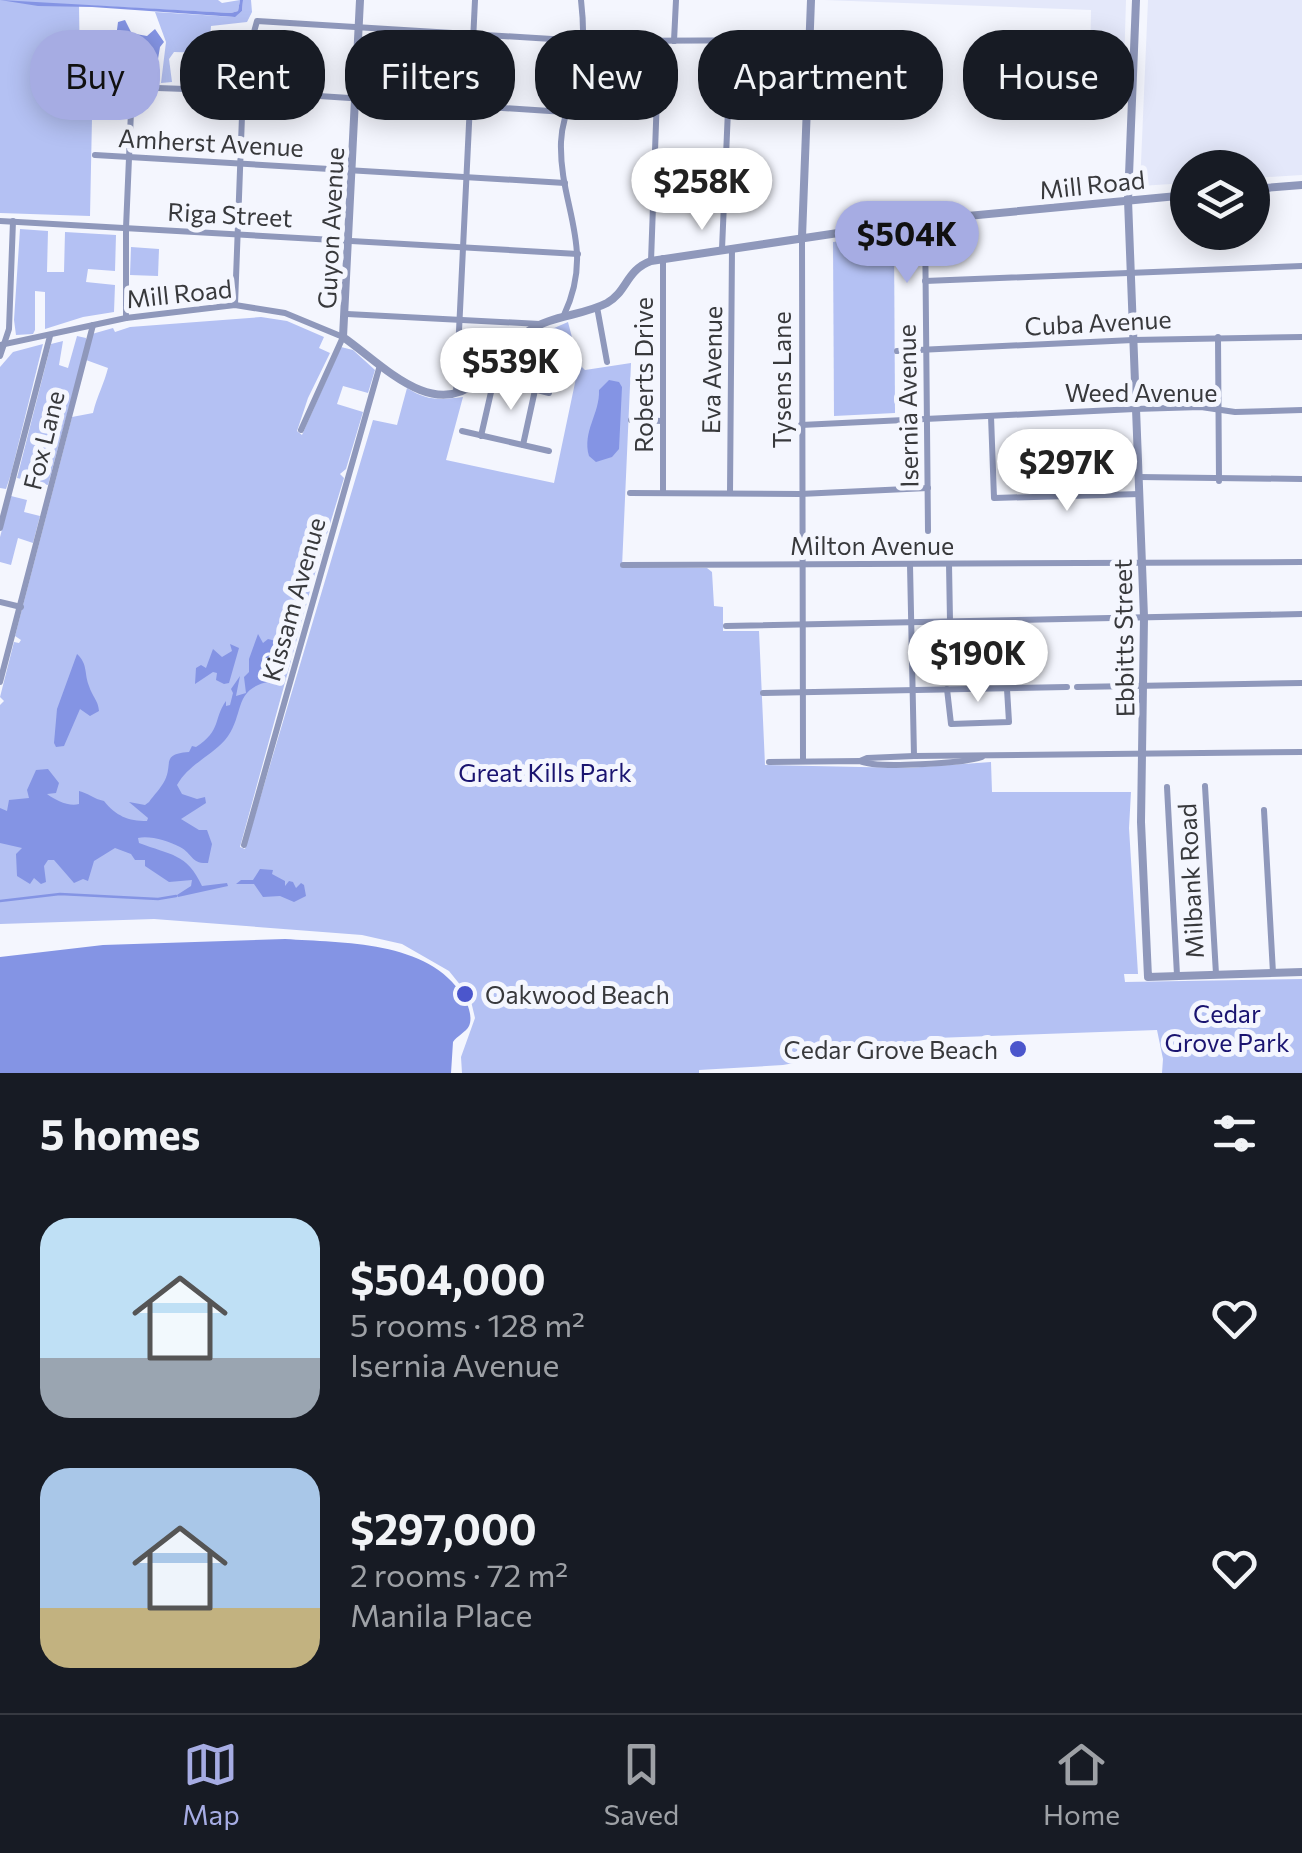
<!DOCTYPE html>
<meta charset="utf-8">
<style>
:root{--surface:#171b24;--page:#20242c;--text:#f1f3f6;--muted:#9ea1a6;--line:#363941;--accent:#a6ace3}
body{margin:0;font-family:Commissioner,sans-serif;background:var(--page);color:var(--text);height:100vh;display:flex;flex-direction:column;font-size:38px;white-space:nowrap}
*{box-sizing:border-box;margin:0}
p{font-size:32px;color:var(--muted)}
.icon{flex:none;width:55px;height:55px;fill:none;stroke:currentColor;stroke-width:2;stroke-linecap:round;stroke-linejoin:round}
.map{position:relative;height:1073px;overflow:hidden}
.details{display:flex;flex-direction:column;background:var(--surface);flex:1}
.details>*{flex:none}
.top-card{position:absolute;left:30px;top:30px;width:1242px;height:90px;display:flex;gap:20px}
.tools{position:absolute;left:1170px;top:150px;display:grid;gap:20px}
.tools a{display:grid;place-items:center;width:100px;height:100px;border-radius:50%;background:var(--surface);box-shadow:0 5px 25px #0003;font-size:50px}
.price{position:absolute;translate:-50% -85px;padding:0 22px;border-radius:35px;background:#fff;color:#222;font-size:32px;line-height:65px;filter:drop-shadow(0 2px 5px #0008)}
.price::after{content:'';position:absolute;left:50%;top:60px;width:30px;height:22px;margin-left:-15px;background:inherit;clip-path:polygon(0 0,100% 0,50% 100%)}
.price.on{background:var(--accent);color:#111}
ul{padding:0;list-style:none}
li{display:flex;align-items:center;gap:30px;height:250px;padding:0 40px}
li span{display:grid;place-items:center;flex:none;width:280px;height:200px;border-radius:30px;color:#555}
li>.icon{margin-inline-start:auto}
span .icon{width:120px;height:120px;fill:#fffc;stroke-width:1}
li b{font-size:42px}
h2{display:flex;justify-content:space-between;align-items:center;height:120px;padding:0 40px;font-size:42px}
.pill{padding:0 35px;border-radius:40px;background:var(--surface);box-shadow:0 5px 25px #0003;font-size:35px;line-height:90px}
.pill.on{background:var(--accent);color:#111}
.tabs{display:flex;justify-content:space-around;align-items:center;height:140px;border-top:2px solid var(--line);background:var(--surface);font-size:28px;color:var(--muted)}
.tabs a{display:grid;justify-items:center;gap:5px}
.tabs .on{color:var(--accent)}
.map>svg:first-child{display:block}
.built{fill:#e4e8fa}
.green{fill:#b4c1f3}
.water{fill:#8494e4}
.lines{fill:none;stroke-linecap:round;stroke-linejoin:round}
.stream{stroke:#8494e4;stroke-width:2.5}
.minor{stroke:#8f98bb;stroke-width:6}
.tertiary{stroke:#8f98bb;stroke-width:8}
.poi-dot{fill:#4b56cc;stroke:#f4f6fe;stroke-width:4}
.labels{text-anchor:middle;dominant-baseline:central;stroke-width:10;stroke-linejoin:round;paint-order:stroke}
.street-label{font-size:25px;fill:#38393c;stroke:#f4f6fe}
.park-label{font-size:25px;fill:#1a1470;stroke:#f4f6fe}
.poi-label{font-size:25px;fill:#38393c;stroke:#f4f6fe;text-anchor:start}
</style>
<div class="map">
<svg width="1302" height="1073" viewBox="0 0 1302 1073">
<rect width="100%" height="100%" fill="#f4f6fe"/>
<g class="built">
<polygon points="824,0 1126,0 1124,67 1090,66 1091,10"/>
<polygon points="1148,0 1302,0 1302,175 1253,178 1252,168 1188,168 1187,183 1140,186"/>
</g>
<g class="green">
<polygon points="0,0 218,0 222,3 240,0 238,11 231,13 79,5 80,75 55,76 54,114 92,118 90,216 0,213"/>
<polygon points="243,0 251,0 252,12 247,22 211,26 209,53 174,52 169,59 172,82 161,83 166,42 155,12 234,17 242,11"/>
<polygon points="20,229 48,231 47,272 64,272 65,232 116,235 115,271 88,269 86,282 115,285 114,312 83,317 45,329 45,292 35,291 35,330 33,334 16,335 14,320"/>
<polygon points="894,234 895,413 834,416 833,242"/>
<polygon points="131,247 159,249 158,276 130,275"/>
<path d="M261,317L287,321L324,337L319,348L330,353L308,398L297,431L302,435L341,347L353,350L375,370L368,393L343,386L337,404L363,412L346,469L340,474L344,478L313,580L240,847L245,849L373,420L397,425L407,388C427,401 440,400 463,397L446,460L554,483L576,378L516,354L545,332L568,322L579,364L585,370L631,363L622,567L707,568L712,572L714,606L723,607V631H759L765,765L908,768L991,762L992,792H1131L1129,828L1138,974H1124L1125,982L1302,979V1073H1162L1163,1059L1157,1030L935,1038L783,1065L699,1070V1073H462L461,1057L475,1018L470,997L449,971L402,944L362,935L154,919L0,924V705L4,701L0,697L14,642L19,643L21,640L15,636L72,417L93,413C97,396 104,384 108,368L86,360L92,334L113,328L115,332L130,327Z"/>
<polygon points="77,336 86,338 86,344 48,485 17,478 51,344 63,341 59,365 68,368"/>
<polygon points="43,344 11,474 6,489 0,488 0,367 13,352"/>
<polygon points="11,496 27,500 24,512 40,516 33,543 18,538 11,565 0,562 0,537"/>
</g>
<g class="water">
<polygon points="0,0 231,13 238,11 240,0 243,0 242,11 235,17 92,7 38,6"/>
<polygon points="125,20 133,36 129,45 128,72 119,75 112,69 118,22"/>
<polygon points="155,29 164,42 160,47 156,71 147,76 134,70 134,38 136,34 147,36"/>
<path d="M609,380L619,382L622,387L619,449L612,457L596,462L589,456C582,431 600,414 599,390Z"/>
<path d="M258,634L263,643L268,639L280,642L287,636L289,651L268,657L272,681C231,688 246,715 225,740C210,757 189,764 177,785L182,794L197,799L205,797L206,803L181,819L199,830H207L212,844L208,863C191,864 193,854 180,847C169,841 149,835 138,838L139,843C170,855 187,853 202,886L227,883L228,886L178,897L177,895L191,886L192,880L169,882L145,866V860H135L131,854L115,848L94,861L88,881L83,879L74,883L54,860H48L44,866L46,882L41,884L34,878L30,884L17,876L16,854L22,848L0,843V808L7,811L9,800L29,798L27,790L36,770L48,769L59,783L56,793L47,794C55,800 69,807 79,804V791C88,793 94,799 104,801C116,816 128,821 147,821L148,818L129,802L145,805L149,802C154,795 161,788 165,780C173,763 161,754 189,752L192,746L196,747C222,730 213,719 226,701V706L230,705L233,693L231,689L240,676L236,696L246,693L244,677L249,672V659Z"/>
<polygon points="230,644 239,648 229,683 224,684 216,680 217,673 213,672 195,684 196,668 201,665 206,668 213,649 222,657 232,651"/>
<path d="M77,654C88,664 84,673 89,686C92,696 98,700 99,711L90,716L80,709L64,746L56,747L54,743L57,709Z"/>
<polygon points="260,869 273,870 272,874 285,881 285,886 289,881 293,882 296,888 301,883 304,885 306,896 294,902 280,896 263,897 254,884 236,884 241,880 253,880"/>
<path d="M285,939C342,943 429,940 463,996C468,1004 473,1017 469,1026C466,1032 457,1036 453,1042L451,1073H0V957L103,945Z"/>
</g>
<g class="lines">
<polyline class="stream" points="0,901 60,894 158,899 176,896"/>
<g class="minor">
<polyline points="674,41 676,0"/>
<polyline points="71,85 243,91 565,112"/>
<polyline points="95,155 565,183"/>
<polyline points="925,220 928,531"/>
<polyline points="0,221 578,254"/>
<polyline points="802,238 803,761"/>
<polyline points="722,249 731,40"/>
<polyline points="651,261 659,41"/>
<polyline points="925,281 1302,266"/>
<polyline points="235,305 245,35 254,32 257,21 584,41 809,40"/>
<polyline points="597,307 607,362"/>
<polyline points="347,314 540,324"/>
<path d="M564,315C596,247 559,207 561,142C562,118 572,99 579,76C585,50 584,26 581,0"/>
<polyline points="126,318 126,228 132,88"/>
<polyline points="1218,337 1219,481"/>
<polyline points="0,345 126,318 235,305 285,313 343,337 301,430"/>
<polyline points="897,351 1133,340 1302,337"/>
<polyline points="0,356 9,329 13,221"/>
<polyline points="483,376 549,393"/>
<polyline points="456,393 475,0"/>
<polyline points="991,416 994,498 1140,494"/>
<polyline points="631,420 663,421"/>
<polyline points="801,425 1135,409 1201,407 1235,412 1302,410"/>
<polyline points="462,431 549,451"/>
<polyline points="481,436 494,379"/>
<polyline points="523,445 535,390"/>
<polyline points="1139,477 1302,479"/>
<polyline points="663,492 663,258"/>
<polyline points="630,493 800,494 928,488"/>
<polyline points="730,493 732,248"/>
<polyline points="0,528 50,336"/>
<polyline points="949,564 950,621"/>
<polyline points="623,565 1302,562"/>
<polyline points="910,565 914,756"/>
<polyline points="0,602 21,607"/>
<polyline points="726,626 1302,614"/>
<polyline points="0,682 93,325"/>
<polyline points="1077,687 1302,683"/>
<polyline points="947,689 951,724 1009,722 1007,689"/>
<polyline points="763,693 1067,687"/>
<polyline points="860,761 867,758 914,756 1302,752"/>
<path d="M769,762L860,761C876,769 964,763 982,757"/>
<polyline points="1205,786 1216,974"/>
<polyline points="1167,787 1177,975"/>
<polyline points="1264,810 1273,973"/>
<polyline points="244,845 380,365"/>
</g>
<g class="tertiary">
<path d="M360,0L343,337C382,364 431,420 477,382C495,367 507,346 527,332C551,315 582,316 607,303C627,292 626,270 651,261L925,220L1188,195"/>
<polyline points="1136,0 1128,200 1144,617 1141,822 1148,977 1302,972"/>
<polyline points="1252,189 1302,185"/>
<polyline points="802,237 811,0"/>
</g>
</g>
<g class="poi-dot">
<circle cx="465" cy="994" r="10"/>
<circle cx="1018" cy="1049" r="10"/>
</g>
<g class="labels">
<g class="street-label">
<text transform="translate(211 142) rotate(3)">Amherst Avenue</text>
<text transform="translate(1092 184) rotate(-6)">Mill Road</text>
<text transform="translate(230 214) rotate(3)">Riga Street</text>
<text transform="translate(330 228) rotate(-87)">Guyon Avenue</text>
<text transform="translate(179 293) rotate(-6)">Mill Road</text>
<text transform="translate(1098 322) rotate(-3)">Cuba Avenue</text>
<text transform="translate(711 370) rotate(-89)">Eva Avenue</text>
<text transform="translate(643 375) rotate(-90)">Roberts Drive</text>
<text transform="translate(781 380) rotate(-90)">Tysens Lane</text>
<text x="1141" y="392">Weed Avenue</text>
<text transform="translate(907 406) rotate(-91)">Isernia Avenue</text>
<text transform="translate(43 440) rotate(-76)">Fox Lane</text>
<text x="872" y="545">Milton Avenue</text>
<text transform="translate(293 599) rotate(-74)">Kissam Avenue</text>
<text transform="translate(1123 638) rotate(-91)">Ebbitts Street</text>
<text transform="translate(1190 881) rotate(-93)">Milbank Road</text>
</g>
<g class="park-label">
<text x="545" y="772">Great Kills Park</text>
<text x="1227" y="1013">Cedar<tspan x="1227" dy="29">Grove Park</tspan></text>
</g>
<g class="poi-label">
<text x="485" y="994">Oakwood Beach</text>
<text x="998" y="1049" text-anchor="end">Cedar Grove Beach</text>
</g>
</g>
</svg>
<div class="tools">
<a><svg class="icon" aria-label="layers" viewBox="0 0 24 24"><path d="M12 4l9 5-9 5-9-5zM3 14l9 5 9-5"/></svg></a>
</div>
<b class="price" style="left:702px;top:233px">$258K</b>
<b class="price on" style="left:907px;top:286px">$504K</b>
<b class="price" style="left:511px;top:413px">$539K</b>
<b class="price" style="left:1067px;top:514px">$297K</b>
<b class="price" style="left:978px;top:705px">$190K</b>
<div class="top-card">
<a class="pill on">Buy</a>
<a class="pill">Rent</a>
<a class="pill">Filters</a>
<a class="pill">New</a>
<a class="pill">Apartment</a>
<a class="pill">House</a>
</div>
</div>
<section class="details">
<h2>5 homes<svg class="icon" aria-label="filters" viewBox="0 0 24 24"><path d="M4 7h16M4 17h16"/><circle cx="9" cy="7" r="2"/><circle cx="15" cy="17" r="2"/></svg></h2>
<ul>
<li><span style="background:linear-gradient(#bfe0f5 70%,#9aa5b1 0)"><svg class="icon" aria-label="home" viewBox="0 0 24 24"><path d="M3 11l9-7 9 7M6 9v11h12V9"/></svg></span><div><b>$504,000</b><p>5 rooms · 128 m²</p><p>Isernia Avenue</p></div><svg class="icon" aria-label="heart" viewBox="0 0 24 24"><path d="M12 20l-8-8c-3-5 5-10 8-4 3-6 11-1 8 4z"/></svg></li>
<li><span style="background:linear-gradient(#a9c7e8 70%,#c2b280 0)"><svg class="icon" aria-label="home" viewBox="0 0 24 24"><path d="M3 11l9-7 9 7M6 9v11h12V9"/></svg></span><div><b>$297,000</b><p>2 rooms · 72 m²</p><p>Manila Place</p></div><svg class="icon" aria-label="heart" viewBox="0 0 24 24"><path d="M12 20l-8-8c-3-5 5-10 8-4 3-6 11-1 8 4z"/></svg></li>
</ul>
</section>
<nav class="tabs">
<a class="on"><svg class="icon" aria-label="map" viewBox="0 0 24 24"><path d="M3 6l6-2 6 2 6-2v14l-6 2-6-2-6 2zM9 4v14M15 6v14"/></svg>Map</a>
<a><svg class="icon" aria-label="saved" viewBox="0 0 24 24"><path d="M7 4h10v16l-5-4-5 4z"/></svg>Saved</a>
<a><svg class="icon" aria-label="home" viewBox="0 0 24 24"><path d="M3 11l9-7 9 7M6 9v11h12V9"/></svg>Home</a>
</nav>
